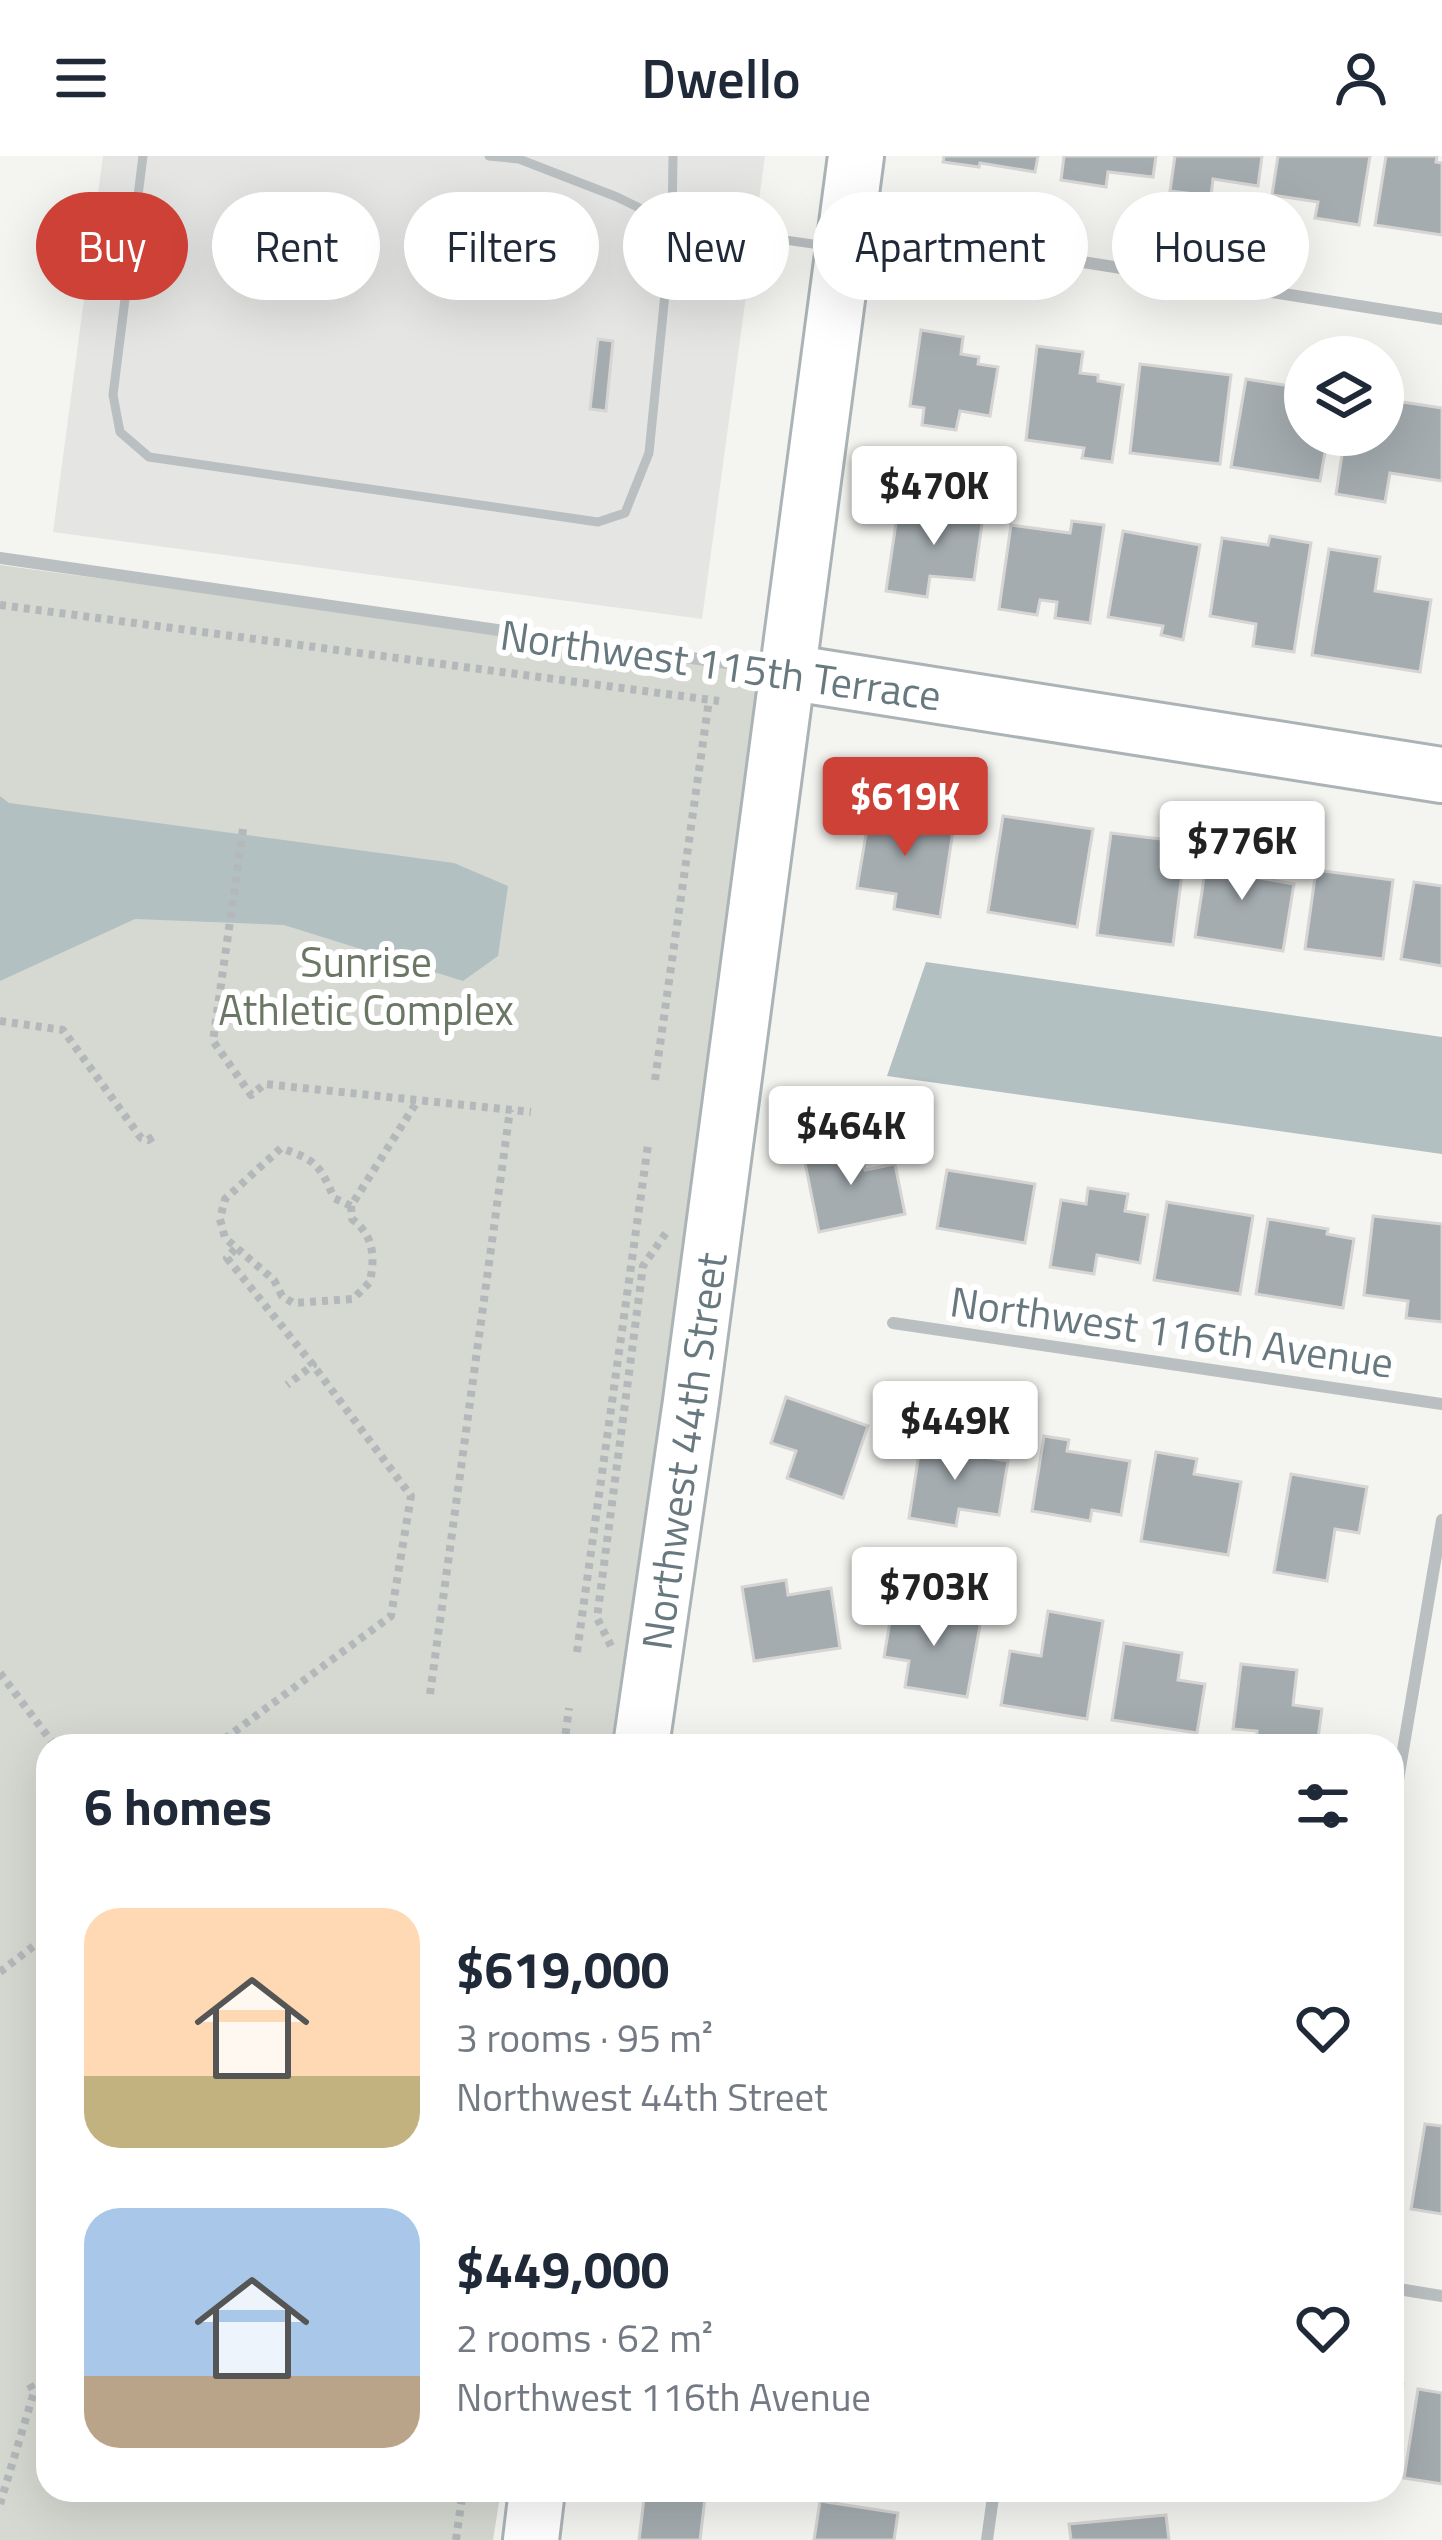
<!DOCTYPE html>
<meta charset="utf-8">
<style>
:root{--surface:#fff;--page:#f2f2f3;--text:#1f2937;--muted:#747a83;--accent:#ce4137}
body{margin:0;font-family:"Titillium Web",sans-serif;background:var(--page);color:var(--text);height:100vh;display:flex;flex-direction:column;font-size:45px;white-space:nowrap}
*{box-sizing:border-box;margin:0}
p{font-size:39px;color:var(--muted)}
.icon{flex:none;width:66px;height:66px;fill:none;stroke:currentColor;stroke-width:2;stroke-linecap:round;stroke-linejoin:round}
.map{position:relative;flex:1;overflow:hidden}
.details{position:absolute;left:36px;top:1578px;width:1368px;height:768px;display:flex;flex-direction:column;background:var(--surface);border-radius:36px;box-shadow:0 12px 48px #0002}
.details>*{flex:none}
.hud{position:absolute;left:36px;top:36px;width:1371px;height:108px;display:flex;gap:24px}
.buttons{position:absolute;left:1284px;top:180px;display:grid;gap:24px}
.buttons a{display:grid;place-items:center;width:120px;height:120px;border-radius:50%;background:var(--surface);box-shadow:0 12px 48px #0002;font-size:60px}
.price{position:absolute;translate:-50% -102px;padding:0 27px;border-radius:12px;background:#fff;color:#222;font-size:39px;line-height:78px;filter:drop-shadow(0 3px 6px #0008)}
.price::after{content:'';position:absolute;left:50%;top:72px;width:36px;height:27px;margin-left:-18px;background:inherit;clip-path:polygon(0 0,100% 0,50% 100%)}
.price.on{background:var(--accent);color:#fff}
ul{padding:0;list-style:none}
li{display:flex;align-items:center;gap:36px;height:300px;padding:0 48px}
li span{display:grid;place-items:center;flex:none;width:336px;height:240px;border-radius:36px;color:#555}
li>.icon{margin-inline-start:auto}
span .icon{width:144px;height:144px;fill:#fffc;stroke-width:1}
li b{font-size:51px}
h2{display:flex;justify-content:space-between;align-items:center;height:144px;padding:0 48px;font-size:51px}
.pill{padding:0 42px;border-radius:54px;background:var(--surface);box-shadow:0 12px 48px #0002;font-size:42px;line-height:108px}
.pill.on{background:var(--accent);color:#fff}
header{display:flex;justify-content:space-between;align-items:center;height:156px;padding:0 48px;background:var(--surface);font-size:54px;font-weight:600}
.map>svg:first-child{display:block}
.built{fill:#e5e5e4}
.green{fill:#d5d9d1}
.water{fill:#b2c0c1}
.building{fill:#a4acb0;stroke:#d6d5d4;stroke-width:3}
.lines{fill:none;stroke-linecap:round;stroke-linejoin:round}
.secondary-casing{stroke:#acb3b6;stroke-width:60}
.path{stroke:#b4b8ba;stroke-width:8;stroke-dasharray:6 6;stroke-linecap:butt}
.lane{stroke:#babfc1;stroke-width:9}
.street{stroke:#babfc1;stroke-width:12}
.secondary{stroke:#fff;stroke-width:54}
.labels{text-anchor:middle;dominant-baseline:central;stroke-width:12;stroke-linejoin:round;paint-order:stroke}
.street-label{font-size:42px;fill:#67787f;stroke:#fff}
.park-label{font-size:42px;fill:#6b7765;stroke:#fff}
</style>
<header><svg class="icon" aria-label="menu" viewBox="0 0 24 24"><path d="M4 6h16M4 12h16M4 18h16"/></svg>Dwello<svg class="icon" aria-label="person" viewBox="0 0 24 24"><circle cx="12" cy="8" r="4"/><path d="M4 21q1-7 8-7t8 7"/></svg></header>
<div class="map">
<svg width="1442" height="2384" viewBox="0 0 1442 2384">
<rect width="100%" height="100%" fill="#f4f4f1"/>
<polygon class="built" points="103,0 765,0 702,463 53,376"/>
<polygon class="green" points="0,409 787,516 618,1590 48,1590 48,2334 501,2334 493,2384 0,2384"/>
<g class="water">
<polygon points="0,640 9,647 454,707 508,730 498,800 463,825 284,769 135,763 0,825"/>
<polygon points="926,806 1442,881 1442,998 887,920"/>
</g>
<g class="building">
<polygon points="944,0 1038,0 1035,16 980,7 979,11 943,6"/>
<polygon points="1064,0 1156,0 1153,21 1108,16 1106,31 1061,24"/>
<polygon points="1175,0 1262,0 1258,30 1213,23 1211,40 1170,35"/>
<polygon points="1278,0 1370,0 1359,69 1315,62 1318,46 1272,39"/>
<polygon points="1386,0 1437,0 1436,6 1442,7 1442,79 1375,69"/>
<polygon points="921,174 963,181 961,198 979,201 978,208 998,211 990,260 960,255 956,274 922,269 924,252 910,250"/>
<polygon points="598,183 613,185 606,255 590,253"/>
<polygon points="1037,190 1083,196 1080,217 1098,219 1098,225 1123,229 1112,306 1082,302 1084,292 1026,284"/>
<polygon points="1140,208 1231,219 1220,308 1130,297"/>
<polygon points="1246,223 1290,230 1287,244 1305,247 1305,279 1328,279 1320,325 1231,311"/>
<polygon points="1383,243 1442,252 1442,325 1390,317 1385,346 1336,338 1345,279 1383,279"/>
<polygon points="925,346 984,354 974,424 930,420 927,441 886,435 897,360 922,364"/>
<polygon points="1072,365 1104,369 1090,467 1055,462 1057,446 1040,444 1037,459 999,453 1011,369 1070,377"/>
<polygon points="1123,375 1200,389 1183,484 1161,479 1163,470 1108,461"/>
<polygon points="1270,380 1311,387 1294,496 1253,490 1256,468 1210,460 1222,382 1268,389"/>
<polygon points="1329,393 1380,401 1375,435 1431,444 1420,516 1312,499"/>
<polygon points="872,642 915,650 912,668 953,675 940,761 894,753 896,738 857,732"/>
<polygon points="1003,660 1093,673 1077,771 988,756"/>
<polygon points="1111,677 1186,686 1173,789 1097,779"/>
<polygon points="1209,689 1251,696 1248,720 1294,728 1283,795 1195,781"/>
<polygon points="1316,714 1393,724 1383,803 1305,793"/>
<polygon points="1414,726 1442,730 1442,810 1401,803"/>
<polygon points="859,985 865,1014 895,1008 905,1058 819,1076 803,997"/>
<polygon points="947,1014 1035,1028 1025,1087 937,1072"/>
<polygon points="1088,1032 1128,1038 1125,1055 1148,1059 1140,1107 1097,1099 1094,1118 1050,1111 1061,1044 1086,1048"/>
<polygon points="1167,1046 1253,1060 1240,1138 1154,1124"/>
<polygon points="1373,1060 1442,1068 1442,1166 1406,1162 1408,1145 1364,1139"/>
<polygon points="1268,1063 1328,1073 1327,1078 1354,1083 1343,1152 1256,1138"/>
<polygon points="786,1241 868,1270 843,1342 787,1322 796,1295 771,1287"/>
<polygon points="922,1278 948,1282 947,1295 1008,1305 999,1359 959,1353 956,1370 909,1362"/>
<polygon points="1044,1280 1069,1284 1067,1295 1130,1305 1121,1359 1092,1354 1090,1365 1032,1355"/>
<polygon points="1156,1296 1197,1303 1194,1318 1241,1326 1228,1399 1141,1385"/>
<polygon points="1291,1318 1367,1331 1359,1377 1335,1373 1327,1425 1274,1416"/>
<polygon points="786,1424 788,1439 831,1432 840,1492 754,1505 742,1431"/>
<polygon points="893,1448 981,1464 967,1541 905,1531 909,1505 884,1501"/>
<polygon points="1048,1455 1103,1465 1087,1563 1001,1549 1010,1495 1041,1500"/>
<polygon points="1124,1487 1182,1497 1178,1524 1205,1528 1197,1577 1112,1564"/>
<polygon points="1241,1508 1297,1514 1293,1549 1322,1553 1317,1590 1256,1590 1257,1575 1233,1573"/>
<polygon points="1425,1968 1442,1970 1442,2058 1411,2053"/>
<polygon points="1392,2226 1403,2228 1392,2300"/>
<polygon points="1418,2233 1442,2237 1442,2328 1404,2322"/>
<polygon points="645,2334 706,2334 700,2384 639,2384"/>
<polygon points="820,2345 898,2357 894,2384 814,2384"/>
<polygon points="1166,2359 1169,2384 1071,2384 1069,2368"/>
</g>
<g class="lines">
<defs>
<g id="secondary">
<polyline points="787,516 1442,619"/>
<polyline points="641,1590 691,1245 856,0"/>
<polyline points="531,2384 537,2334"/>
</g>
</defs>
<use href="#secondary" class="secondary-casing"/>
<g class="path">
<polyline points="0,449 719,545"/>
<polyline points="243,673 213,885 251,939 265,928 531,956"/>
<polyline points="0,865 63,874 141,982 148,984 156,979"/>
<polyline points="655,924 709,544"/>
<path d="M351,1050L334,1042C320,1009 316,1004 281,992L225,1043L220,1063L225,1082L274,1124L282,1140L293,1147L353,1143L370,1126C375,1100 374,1080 352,1063L351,1050L418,944"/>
<polyline points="235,1093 227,1102 313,1209 287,1229"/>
<polyline points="611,1490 597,1462 643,1110 668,1074"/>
<polyline points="577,1496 648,989"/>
<polyline points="0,1517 55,1590"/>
<polyline points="430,1538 510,954"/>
<polyline points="215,1590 391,1460 411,1340 313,1209"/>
<polyline points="564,1590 569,1552"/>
<polyline points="0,1816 48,1779"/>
<polyline points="0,2348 34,2236 28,2225"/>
<polyline points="456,2384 463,2334"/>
</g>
<g class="lane">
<polyline points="143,0 113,239 120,276 149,301 598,366 625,357 649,297 672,68 673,0"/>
<polyline points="489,0 519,3 617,41 672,68 827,90"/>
</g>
<g class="street">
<polyline points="862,71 1442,163"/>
<polyline points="0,402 774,514"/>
<polyline points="893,1167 1442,1248"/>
<polyline points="1392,1659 1442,1364"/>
<polyline points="1392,2132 1442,2140"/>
<polyline points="987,2384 994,2334"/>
</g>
<use href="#secondary" class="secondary"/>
</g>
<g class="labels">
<g class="street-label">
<text transform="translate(721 508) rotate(8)">Northwest 115th Terrace</text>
<text transform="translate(1172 1175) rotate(8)">Northwest 116th Avenue</text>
<text transform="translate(683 1295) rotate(-82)">Northwest 44th Street</text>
</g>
<g class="park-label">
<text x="366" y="805">Sunrise<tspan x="366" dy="48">Athletic Complex</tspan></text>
</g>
</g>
</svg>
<div class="buttons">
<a><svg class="icon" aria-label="layers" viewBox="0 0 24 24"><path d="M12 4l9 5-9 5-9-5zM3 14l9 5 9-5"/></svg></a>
</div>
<b class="price" style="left:934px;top:392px">$470K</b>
<b class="price on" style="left:905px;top:703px">$619K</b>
<b class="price" style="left:1242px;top:747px">$776K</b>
<b class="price" style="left:851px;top:1032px">$464K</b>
<b class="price" style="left:955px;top:1327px">$449K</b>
<b class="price" style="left:934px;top:1493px">$703K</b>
<div class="hud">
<a class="pill on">Buy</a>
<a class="pill">Rent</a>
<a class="pill">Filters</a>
<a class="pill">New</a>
<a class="pill">Apartment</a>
<a class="pill">House</a>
</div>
<section class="details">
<h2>6 homes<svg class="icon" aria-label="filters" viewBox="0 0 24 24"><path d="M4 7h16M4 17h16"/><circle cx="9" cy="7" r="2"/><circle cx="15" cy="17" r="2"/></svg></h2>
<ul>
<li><span style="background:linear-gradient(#ffd9b3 70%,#c2b280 0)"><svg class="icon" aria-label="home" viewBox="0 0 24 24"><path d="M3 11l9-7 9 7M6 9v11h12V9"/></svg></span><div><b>$619,000</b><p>3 rooms · 95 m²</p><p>Northwest 44th Street</p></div><svg class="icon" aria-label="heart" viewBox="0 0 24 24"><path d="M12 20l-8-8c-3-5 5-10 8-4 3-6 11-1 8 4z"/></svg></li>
<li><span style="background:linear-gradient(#a9c7e8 70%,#b9a48a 0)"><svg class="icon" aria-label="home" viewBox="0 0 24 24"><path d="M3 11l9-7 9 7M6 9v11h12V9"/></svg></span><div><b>$449,000</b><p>2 rooms · 62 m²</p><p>Northwest 116th Avenue</p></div><svg class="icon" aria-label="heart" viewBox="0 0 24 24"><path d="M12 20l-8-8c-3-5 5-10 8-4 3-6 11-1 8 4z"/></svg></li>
</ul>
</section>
</div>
